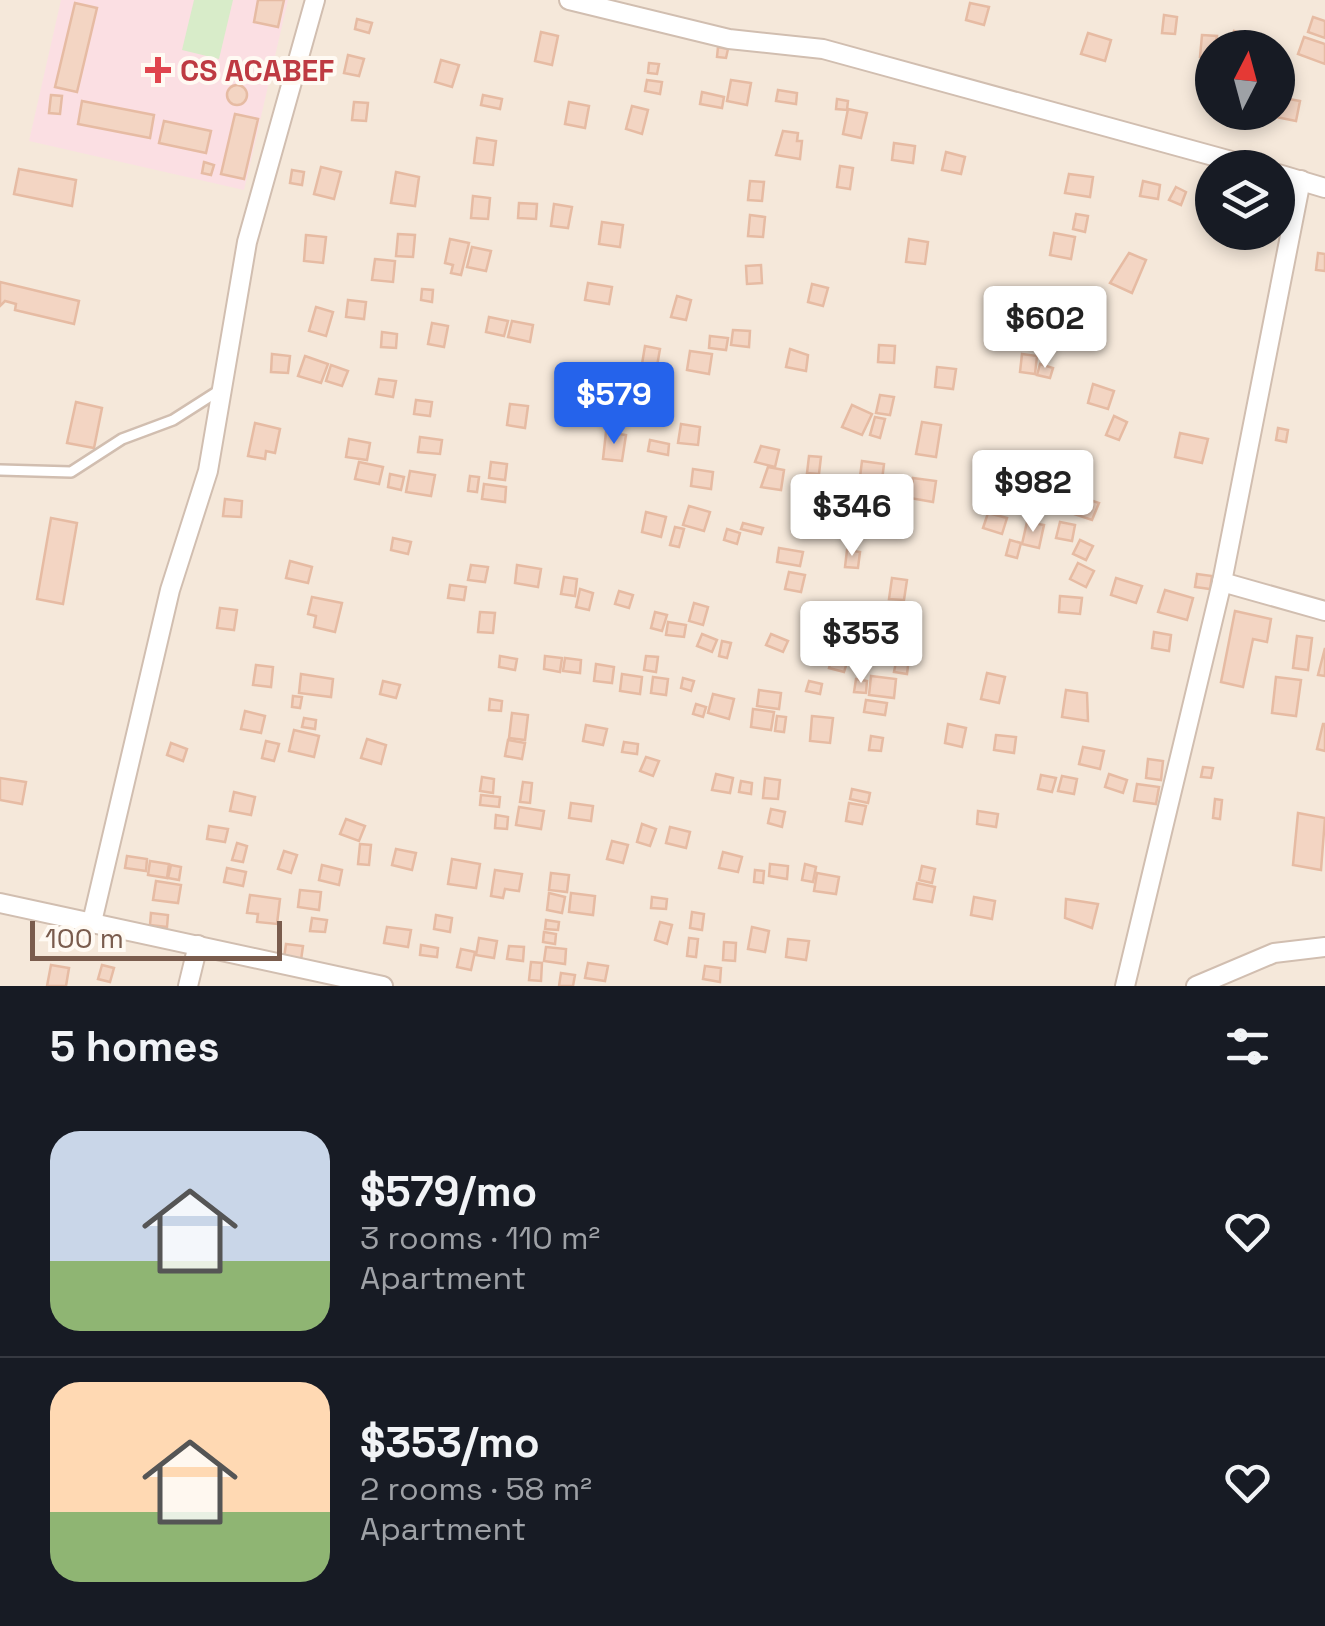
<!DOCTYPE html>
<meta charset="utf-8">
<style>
:root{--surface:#171b24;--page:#242831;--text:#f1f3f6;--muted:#9ea1a6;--line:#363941;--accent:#2563eb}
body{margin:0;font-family:"Space Grotesk",sans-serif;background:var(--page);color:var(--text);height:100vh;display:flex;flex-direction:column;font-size:38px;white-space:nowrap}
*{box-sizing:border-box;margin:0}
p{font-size:32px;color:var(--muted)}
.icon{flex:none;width:55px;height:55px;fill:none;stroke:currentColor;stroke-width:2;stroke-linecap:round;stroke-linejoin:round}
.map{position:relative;height:986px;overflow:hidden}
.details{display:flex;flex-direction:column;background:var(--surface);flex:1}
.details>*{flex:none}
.needle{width:65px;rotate:6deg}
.tools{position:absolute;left:1195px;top:30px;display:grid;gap:20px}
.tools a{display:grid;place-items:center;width:100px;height:100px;border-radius:50%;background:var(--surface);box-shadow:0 5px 15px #0003;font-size:50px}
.scale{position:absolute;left:30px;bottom:25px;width:252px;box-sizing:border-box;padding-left:10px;border:5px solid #7a5c4d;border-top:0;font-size:28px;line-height:35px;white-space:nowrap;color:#7a5c4d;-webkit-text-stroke:8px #fffaf3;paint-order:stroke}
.price{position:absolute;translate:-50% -85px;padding:0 22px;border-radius:10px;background:#fff;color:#222;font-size:32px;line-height:65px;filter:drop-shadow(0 2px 5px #0008)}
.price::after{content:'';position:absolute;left:50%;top:60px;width:30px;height:22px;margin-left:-15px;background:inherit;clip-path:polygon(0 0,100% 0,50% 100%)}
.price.active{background:var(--accent);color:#fff}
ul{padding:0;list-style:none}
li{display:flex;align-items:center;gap:30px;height:250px;padding:0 50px}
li+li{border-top:2px solid var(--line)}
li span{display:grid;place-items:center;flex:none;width:280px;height:200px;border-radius:30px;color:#555}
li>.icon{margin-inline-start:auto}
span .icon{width:120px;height:120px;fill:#fffc;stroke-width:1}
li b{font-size:42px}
h2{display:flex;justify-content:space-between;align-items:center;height:120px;padding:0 50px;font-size:42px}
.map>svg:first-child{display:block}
.residential{fill:#f5e8da;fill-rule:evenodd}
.medical{fill:#fbdfe3}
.green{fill:#d8ecc9}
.building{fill:#f3d5c3;stroke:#e6bba3;stroke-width:2.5}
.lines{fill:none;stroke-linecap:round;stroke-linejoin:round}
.service-casing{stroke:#d1beb0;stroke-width:14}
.minor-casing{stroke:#d1beb0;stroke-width:22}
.service{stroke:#fff;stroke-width:9}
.minor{stroke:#fff;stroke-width:18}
.health-dot{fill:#e0444e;stroke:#fffaf3;stroke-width:4}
.labels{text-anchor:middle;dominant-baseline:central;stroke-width:8;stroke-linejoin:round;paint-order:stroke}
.health-label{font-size:30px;font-weight:bold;fill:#be3a42;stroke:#fffaf3;text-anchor:start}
</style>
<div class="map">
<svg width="1325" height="986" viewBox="0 0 1325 986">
<rect width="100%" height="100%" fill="#fdf6ec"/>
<path class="residential" d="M0,0H1325V986H0ZM1212,48H1278V112H1212ZM1212,168H1278V232H1212Z"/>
<polygon class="medical" points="61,0 288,0 244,190 29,141"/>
<polygon class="green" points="194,0 233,0 219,59 182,50"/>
<g class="building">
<polygon points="258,0 284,0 278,27 254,22"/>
<polygon points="75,3 97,8 77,92 55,87"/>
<polygon points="970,3 989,7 984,25 966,20"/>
<polygon points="1164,15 1177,17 1175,34 1162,33"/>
<polygon points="1313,17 1325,21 1325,38 1308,32"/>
<polygon points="357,19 372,23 369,33 355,29"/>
<polygon points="1234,31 1249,35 1245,48 1230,45"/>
<polygon points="541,32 558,36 552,65 535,61"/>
<polygon points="1088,33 1111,40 1105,61 1081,54"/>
<polygon points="1202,35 1217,36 1212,59 1200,57"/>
<polygon points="1304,37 1325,44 1325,64 1298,54"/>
<polygon points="718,47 728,49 726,58 717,57"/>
<polygon points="348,55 364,59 359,76 344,73"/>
<polygon points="441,60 459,65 452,87 435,82"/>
<polygon points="649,63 659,64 657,74 648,73"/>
<polygon points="647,80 662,82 660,94 645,91"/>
<polygon points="731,80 751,83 747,105 727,101"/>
<circle cx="237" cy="95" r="10"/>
<polygon points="778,90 797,93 796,104 776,101"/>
<polygon points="702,92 724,97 722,108 700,104"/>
<polygon points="51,95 62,96 60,114 49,113"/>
<polygon points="483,95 502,99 500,109 481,105"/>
<polygon points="1278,97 1300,101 1296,121 1271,116 1278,112"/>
<polygon points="837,99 848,101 847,110 836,109"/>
<polygon points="82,101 154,115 150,138 78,124"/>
<polygon points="354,102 368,103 366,121 352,120"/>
<polygon points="569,102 589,106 585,128 565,124"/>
<polygon points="632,106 648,110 642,134 626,129"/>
<polygon points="848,109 867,113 861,138 843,134"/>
<polygon points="235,114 258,119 244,179 221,174"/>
<polygon points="164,121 211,131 206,153 159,143"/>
<polygon points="783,131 798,133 797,141 802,141 800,159 776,155"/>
<polygon points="477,138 496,141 493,165 474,163"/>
<polygon points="894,143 915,146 913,163 892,160"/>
<polygon points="946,152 965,157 961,174 942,170"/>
<polygon points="204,162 214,165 211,175 202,173"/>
<polygon points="840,166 853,168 850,189 837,187"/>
<polygon points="321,167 341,172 334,199 314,194"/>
<polygon points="19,169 76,180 72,206 14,194"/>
<polygon points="292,170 304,172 302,185 290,183"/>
<polygon points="396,172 419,177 415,206 391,203"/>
<polygon points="1069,174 1093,177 1090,197 1065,193"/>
<polygon points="750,181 764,182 762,201 748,200"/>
<polygon points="1143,181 1160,185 1158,199 1140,196"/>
<polygon points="1176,187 1186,192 1181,205 1169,200"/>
<polygon points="473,196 490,198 488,219 471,218"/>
<polygon points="519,203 537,204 536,219 518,218"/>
<polygon points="554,204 572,207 568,228 551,226"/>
<polygon points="1076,214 1088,216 1085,232 1073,229"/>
<polygon points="750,215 765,217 763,237 748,236"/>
<polygon points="602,222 623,225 620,247 599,244"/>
<polygon points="1054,233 1075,237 1071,259 1050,255"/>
<polygon points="398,234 415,235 413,257 396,256"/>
<polygon points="306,235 326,237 323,263 304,261"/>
<polygon points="450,239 469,243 461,275 451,273 453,265 445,263"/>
<polygon points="909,239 928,242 925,264 906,262"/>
<polygon points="472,247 491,251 486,271 467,267"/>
<polygon points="1129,253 1146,260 1132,293 1110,283"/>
<polygon points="1318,253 1325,254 1325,271 1316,270"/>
<polygon points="375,259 395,261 393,282 372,280"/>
<polygon points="761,265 762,283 747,284 746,266"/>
<polygon points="0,282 79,301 74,324 15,310 16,304 5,301 0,306"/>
<polygon points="588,283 612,287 609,304 585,300"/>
<polygon points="812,284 828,288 823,306 808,302"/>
<polygon points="422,289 433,290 432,302 421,300"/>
<polygon points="677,296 691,300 686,320 671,317"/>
<polygon points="348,300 366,302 364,319 346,317"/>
<polygon points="316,307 333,312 326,336 309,331"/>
<polygon points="489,317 508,321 504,336 486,332"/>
<polygon points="512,321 533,325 530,342 508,337"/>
<polygon points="432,323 448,326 444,347 428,344"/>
<polygon points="733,330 750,331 749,347 731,345"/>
<polygon points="382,332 397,334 396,348 381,347"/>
<polygon points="710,336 728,338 726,350 709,348"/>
<polygon points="879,345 895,346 894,363 878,362"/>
<polygon points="645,346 660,349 657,366 642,364"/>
<polygon points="790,349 808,355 806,371 786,367"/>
<polygon points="690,351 712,354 709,374 687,370"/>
<polygon points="272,354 290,356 288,373 271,372"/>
<polygon points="1022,354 1037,356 1035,374 1020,372"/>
<polygon points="305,356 328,364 321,383 298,376"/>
<polygon points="1040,364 1053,368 1050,378 1037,375"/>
<polygon points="331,365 348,371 342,386 326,381"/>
<polygon points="937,367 956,369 953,389 935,387"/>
<polygon points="379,379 396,381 393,397 376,394"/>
<polygon points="1093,384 1114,391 1108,409 1088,403"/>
<polygon points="880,395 894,397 890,415 876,413"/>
<polygon points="416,400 432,402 430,416 414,414"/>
<polygon points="76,402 102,408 94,448 67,443"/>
<polygon points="510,404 528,406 525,428 507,425"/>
<polygon points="852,405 872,414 862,435 842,427"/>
<polygon points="1114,416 1127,422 1119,440 1106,435"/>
<polygon points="875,417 885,419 880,438 870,435"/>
<polygon points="922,422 941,425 936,457 916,454"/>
<polygon points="255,423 280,429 275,453 266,451 265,459 248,456"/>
<polygon points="681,424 700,427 698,445 678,443"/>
<polygon points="1278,428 1288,430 1286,442 1276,440"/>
<polygon points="606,432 626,435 622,461 603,459"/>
<polygon points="1180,433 1208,439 1202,463 1175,457"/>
<polygon points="420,437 442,440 440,454 418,452"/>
<polygon points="349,439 370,443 367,460 346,457"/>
<polygon points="650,440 669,444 668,455 648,451"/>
<polygon points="761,446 779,450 775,467 755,462"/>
<polygon points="809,456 821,457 819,474 807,473"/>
<polygon points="862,461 884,464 882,480 860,477"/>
<polygon points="359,462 383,467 379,484 355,479"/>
<polygon points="491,462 507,464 505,480 489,478"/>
<polygon points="768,467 784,470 781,490 761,487"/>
<polygon points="693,469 713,472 711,489 691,486"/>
<polygon points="410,471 435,475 431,496 406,492"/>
<polygon points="390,474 404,477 401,490 388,487"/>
<polygon points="470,476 479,477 477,492 468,491"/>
<polygon points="913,478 936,481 933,502 910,498"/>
<polygon points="841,483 857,487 853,504 837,500"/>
<polygon points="484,484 506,487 505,502 482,499"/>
<polygon points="1081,497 1099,503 1092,520 1074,514"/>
<polygon points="225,499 242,501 241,517 223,516"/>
<polygon points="689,506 710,512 704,531 683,525"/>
<polygon points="646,512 666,517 661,537 642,532"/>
<polygon points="988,513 1007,518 1002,534 983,528"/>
<polygon points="51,518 77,523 63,604 37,599"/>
<polygon points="1027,522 1044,525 1039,548 1022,544"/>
<polygon points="1060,522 1075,525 1072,541 1056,538"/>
<polygon points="743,523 763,528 761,534 741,529"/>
<polygon points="888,525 902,527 901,536 887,534"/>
<polygon points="675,527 684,529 679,547 670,545"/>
<polygon points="727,529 740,533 737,544 724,540"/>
<polygon points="393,538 411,542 408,554 391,550"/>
<polygon points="1010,540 1021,543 1017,558 1006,555"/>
<polygon points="1080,540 1093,546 1086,560 1073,554"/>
<polygon points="779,548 803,552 800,566 777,562"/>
<polygon points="847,550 860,552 858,568 845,567"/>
<polygon points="290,561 312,567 308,583 286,578"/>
<polygon points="1078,563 1094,571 1086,587 1070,579"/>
<polygon points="471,565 488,567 485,582 468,580"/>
<polygon points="517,565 541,569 538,587 515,583"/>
<polygon points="789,572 805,575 801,592 785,589"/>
<polygon points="1197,574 1212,576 1210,589 1195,587"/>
<polygon points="564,577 577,579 575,596 561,594"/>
<polygon points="892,578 907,580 904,600 889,599"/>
<polygon points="1116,578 1142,586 1136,603 1111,595"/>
<polygon points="450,585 466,587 464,600 448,598"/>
<polygon points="580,589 593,593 589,610 576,607"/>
<polygon points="1165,590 1193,598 1187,620 1158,612"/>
<polygon points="619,591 633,595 629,608 615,604"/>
<polygon points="1060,596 1082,598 1080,614 1059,612"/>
<polygon points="312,597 342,603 335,632 314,627 316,616 308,614"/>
<polygon points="694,603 708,607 703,625 689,621"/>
<polygon points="220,608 237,610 234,630 217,628"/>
<polygon points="1235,611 1271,619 1267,642 1253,639 1243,687 1221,682"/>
<polygon points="480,612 495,613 493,633 478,632"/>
<polygon points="655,612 667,615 662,631 651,628"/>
<polygon points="668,622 686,625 684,637 666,635"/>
<polygon points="827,627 843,631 839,649 822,645"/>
<polygon points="1154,632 1171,635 1169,651 1152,648"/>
<polygon points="702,634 717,640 712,652 697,646"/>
<polygon points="771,634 788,641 783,652 766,645"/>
<polygon points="1297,636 1312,638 1308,670 1293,668"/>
<polygon points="722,641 731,643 727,658 719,656"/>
<polygon points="1325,648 1325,676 1318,675"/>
<polygon points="833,654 848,659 844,672 829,668"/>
<polygon points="500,656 517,659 515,670 499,667"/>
<polygon points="545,656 562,658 560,672 544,669"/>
<polygon points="646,656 658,657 656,672 644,670"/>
<polygon points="897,657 909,658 907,674 894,672"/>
<polygon points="565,658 581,660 580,673 563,671"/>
<polygon points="596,664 614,667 612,683 594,681"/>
<polygon points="256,665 273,667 271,687 253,685"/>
<polygon points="987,673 1005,677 999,703 981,699"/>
<polygon points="301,674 333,679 331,697 299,693"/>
<polygon points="622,674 642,677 640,694 620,691"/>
<polygon points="871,676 896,679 894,698 869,695"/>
<polygon points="653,677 668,679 666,695 651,693"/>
<polygon points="1276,677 1301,680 1296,716 1272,713"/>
<polygon points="683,678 694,681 691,691 681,688"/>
<polygon points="856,679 867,681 866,693 854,692"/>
<polygon points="383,681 400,685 396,698 380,694"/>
<polygon points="809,681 822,684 820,694 806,691"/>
<polygon points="759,690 781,693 779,709 757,706"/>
<polygon points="1066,690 1087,693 1088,721 1062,717"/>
<polygon points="713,694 734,699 729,719 708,713"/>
<polygon points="293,696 302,697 300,708 292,707"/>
<polygon points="490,699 502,701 501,711 489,710"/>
<polygon points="866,700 887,703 885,715 864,712"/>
<polygon points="696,704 706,707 703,717 693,714"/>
<polygon points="753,709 774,712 771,730 751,727"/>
<polygon points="245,711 265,716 261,733 241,729"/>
<polygon points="512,713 528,715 525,740 509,738"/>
<polygon points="777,716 786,717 784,732 775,731"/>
<polygon points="812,716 833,718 830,743 810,741"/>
<polygon points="304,718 316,720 315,729 302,727"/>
<polygon points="948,724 966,728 962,747 945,743"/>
<polygon points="1323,724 1325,724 1325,751 1317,749"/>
<polygon points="586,725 607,729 603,745 583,741"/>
<polygon points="294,730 319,736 314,757 289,751"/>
<polygon points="996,735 1016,737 1014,753 994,750"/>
<polygon points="871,736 883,738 881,751 869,750"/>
<polygon points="367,739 386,745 381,764 361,758"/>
<polygon points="508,740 525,743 522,759 505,756"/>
<polygon points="266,741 279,744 274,761 262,758"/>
<polygon points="624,742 638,744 637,754 622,752"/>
<polygon points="171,743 187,749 183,761 167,755"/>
<polygon points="1083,747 1104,751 1100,769 1079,764"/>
<polygon points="646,757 659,761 653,776 640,771"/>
<polygon points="1148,759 1163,761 1161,780 1146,778"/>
<polygon points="1203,767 1213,768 1211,778 1201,777"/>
<polygon points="716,774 733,778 730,793 712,790"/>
<polygon points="1109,774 1127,780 1123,793 1105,787"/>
<polygon points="1041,775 1056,778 1052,792 1038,789"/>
<polygon points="1062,776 1077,779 1074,794 1058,791"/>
<polygon points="482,777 494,779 493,793 480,791"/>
<polygon points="0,778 26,782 22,804 0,800"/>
<polygon points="765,778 780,780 778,799 763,798"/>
<polygon points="741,781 752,783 751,794 739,792"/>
<polygon points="523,782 532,783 530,803 520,802"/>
<polygon points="1137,784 1159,787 1156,804 1134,801"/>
<polygon points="852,789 870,793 868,803 850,799"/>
<polygon points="234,792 255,797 251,815 230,811"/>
<polygon points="481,795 500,797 499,807 480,805"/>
<polygon points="1215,799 1222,800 1220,819 1213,818"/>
<polygon points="571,803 593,806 591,821 569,818"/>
<polygon points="849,803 866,806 862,824 846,821"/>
<polygon points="519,807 544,811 541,829 516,825"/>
<polygon points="771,809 785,812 782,827 768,823"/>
<polygon points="978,811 998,814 996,827 977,824"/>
<polygon points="1298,813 1325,818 1321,870 1293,865"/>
<polygon points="496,815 508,817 507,829 495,828"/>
<polygon points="346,819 365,826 359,841 340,834"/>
<polygon points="642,824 656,829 650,846 637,842"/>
<polygon points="209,826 228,829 225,842 207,839"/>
<polygon points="670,827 690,832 686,848 666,843"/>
<polygon points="612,841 628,845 623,863 607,859"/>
<polygon points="237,843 247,846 243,862 232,860"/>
<polygon points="360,844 371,845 369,865 358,864"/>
<polygon points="396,849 416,853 412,870 392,865"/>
<polygon points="284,851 297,855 291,873 278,869"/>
<polygon points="723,852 742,857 738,872 719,868"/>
<polygon points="127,856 147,859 146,871 125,868"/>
<polygon points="452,859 480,864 476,888 448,884"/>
<polygon points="150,861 169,864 167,878 148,875"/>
<polygon points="770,864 788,866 787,879 769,876"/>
<polygon points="805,864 816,867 813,882 802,880"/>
<polygon points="171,865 181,867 179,880 168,878"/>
<polygon points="322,865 342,870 339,885 319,880"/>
<polygon points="922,866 935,869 932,883 919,880"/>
<polygon points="227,868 246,872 243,886 224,882"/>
<polygon points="495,870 522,874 519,891 505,889 503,898 491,896"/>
<polygon points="755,870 764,871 763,883 754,882"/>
<polygon points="551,873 569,875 567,892 549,890"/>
<polygon points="817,873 839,877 836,894 814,891"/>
<polygon points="156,881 181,885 178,903 153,900"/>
<polygon points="917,883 935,887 932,902 914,899"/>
<polygon points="300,890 321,892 319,910 298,907"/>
<polygon points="549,893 565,897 562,913 547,910"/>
<polygon points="571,893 595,896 593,915 569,912"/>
<polygon points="250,895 280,899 277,924 257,922 258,914 247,913"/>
<polygon points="652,897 667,899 666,909 651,908"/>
<polygon points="974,897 995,901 992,919 971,915"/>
<polygon points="1066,899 1098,904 1092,928 1065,918"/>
<polygon points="692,912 704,914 702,930 690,928"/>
<polygon points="151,913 168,915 167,927 150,925"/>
<polygon points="436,915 452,918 450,932 434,929"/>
<polygon points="312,918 327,920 325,932 310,931"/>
<polygon points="546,920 559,922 558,930 545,929"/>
<polygon points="660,922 672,925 667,944 655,940"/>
<polygon points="387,927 411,930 408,947 384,943"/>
<polygon points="752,927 769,931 765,952 748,949"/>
<polygon points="544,932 556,934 555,944 543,942"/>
<polygon points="479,938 497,941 494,958 476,955"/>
<polygon points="689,938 698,939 696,957 687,956"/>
<polygon points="788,939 809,941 806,960 786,957"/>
<polygon points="724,942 736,943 735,961 723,960"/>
<polygon points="286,944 303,946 301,960 284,958"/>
<polygon points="421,945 438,948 437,957 420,955"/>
<polygon points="509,946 524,947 523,961 507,959"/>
<polygon points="546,947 566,949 565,964 544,961"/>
<polygon points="461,949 475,952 471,970 457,967"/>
<polygon points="531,962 542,963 541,981 529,980"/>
<polygon points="588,963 608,966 605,981 585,978"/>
<polygon points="51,965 69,968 66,986 47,986"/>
<polygon points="102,965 114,968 110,982 98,979"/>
<polygon points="705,966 721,968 720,982 703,979"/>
<polygon points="561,973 575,975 573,986 559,986"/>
</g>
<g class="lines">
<defs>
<polyline id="service" points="0,470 71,472 122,439 173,420 220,390"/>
<g id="minor">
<polyline points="569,0 729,39 823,49 1257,168"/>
<polyline points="1278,174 1325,188"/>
<polyline points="1222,582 1325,611"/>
<polyline points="0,903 383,986"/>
<polyline points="92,922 170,590 208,471 247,242 315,0"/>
<polyline points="188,986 198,945"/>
<polyline points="1125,986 1222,582 1301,180"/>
<polyline points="1196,986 1274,953 1325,947"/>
</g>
</defs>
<use href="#service" class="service-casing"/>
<use href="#minor" class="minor-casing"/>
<use href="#service" class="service"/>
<use href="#minor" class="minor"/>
</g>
<path class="health-dot" d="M153 55h10v10h10v10h-10v10h-10v-10h-10v-10h10z"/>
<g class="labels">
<g class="health-label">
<text x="180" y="70">CS ACABEF</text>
</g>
</g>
</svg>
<div class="tools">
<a><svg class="needle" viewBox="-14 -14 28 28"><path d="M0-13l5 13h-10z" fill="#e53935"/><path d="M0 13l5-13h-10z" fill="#9ea1a6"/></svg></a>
<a><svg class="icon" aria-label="layers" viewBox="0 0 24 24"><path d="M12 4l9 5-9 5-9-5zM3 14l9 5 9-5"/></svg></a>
</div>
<div class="scale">100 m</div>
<b class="price" style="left:1045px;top:371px">$602</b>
<b class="price active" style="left:614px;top:447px">$579</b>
<b class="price" style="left:1033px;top:535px">$982</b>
<b class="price" style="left:852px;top:559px">$346</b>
<b class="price" style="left:861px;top:686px">$353</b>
</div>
<section class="details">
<h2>5 homes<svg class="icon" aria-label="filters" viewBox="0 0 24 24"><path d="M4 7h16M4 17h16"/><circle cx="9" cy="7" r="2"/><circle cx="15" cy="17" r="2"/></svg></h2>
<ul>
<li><span style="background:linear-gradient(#c9d6e8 65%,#8fb573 0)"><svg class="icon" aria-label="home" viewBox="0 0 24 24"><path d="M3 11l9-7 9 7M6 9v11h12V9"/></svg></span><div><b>$579/mo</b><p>3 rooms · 110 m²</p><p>Apartment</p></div><svg class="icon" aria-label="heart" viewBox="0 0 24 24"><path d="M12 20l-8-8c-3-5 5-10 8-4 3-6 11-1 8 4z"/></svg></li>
<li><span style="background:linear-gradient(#ffd9b3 65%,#8fb573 0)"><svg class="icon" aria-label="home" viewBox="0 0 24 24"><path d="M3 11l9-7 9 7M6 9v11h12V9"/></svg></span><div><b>$353/mo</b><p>2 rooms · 58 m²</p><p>Apartment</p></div><svg class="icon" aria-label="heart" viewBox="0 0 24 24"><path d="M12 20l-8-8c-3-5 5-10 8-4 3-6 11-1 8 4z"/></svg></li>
</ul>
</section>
